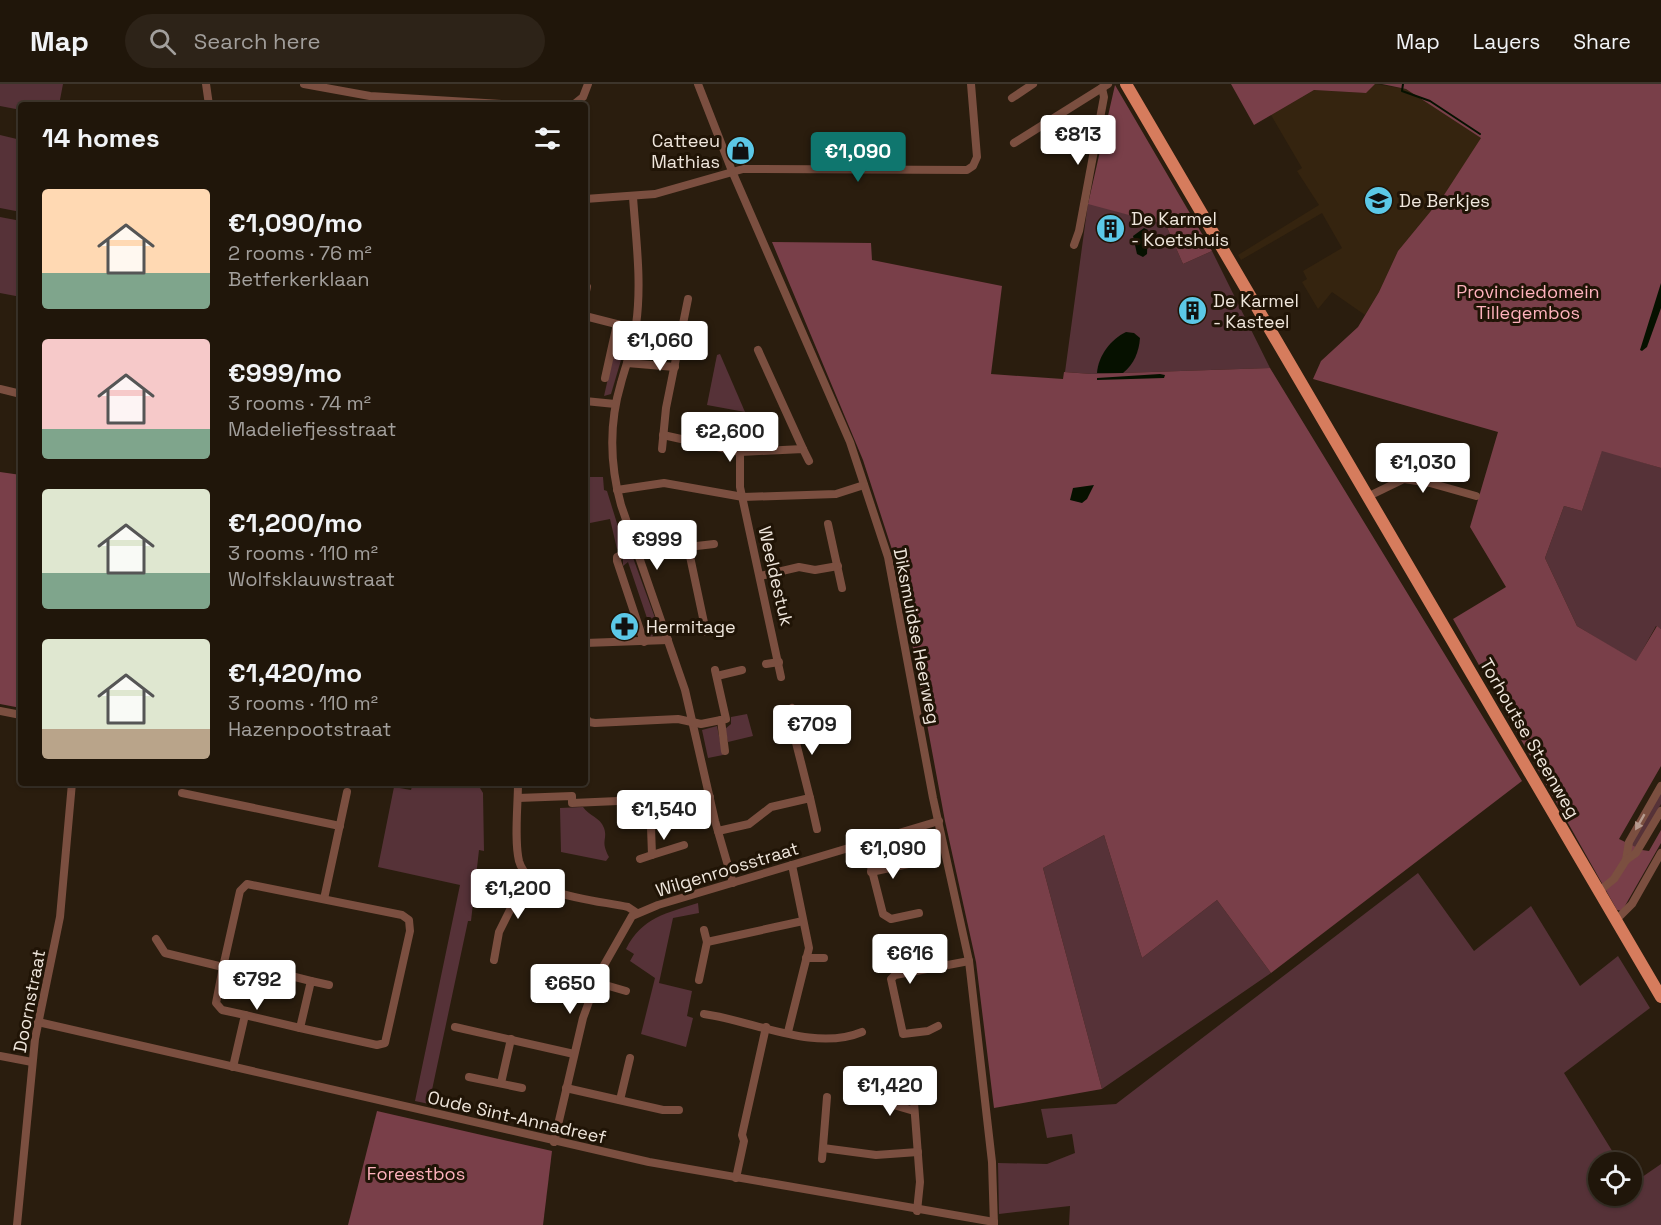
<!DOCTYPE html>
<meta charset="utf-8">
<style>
:root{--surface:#20160a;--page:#2d2318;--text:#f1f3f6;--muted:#a29f9c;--line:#3d352b;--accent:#0f766e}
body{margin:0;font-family:"Space Grotesk",sans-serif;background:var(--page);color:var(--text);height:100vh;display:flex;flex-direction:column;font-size:22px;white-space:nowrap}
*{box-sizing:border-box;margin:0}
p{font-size:20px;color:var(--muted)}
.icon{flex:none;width:33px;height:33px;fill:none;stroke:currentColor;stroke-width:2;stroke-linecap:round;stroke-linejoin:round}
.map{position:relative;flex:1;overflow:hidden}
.details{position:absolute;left:18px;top:18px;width:570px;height:684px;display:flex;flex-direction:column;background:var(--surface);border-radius:6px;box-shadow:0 2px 4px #0004,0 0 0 2px var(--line)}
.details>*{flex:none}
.tools{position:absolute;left:1588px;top:1068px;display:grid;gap:12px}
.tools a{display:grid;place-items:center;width:54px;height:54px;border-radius:50%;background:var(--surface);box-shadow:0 2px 4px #0004,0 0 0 2px var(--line);font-size:30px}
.price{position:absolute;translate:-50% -51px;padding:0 14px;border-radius:6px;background:#fff;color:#222;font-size:20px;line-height:39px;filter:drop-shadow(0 2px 3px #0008)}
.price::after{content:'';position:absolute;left:50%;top:36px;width:18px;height:14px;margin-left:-9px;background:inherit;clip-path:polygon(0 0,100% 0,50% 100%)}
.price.on{background:var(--accent);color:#fff}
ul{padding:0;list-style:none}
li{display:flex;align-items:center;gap:18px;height:150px;padding:0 24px}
li span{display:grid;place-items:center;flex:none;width:168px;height:120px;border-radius:6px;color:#555}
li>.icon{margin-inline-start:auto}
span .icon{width:72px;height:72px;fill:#fffc;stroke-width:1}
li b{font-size:26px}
h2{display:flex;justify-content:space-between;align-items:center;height:72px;padding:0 24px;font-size:26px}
header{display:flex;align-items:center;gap:36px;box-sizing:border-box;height:84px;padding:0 30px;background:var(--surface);border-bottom:2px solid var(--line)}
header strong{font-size:28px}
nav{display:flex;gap:33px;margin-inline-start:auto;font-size:21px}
.search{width:420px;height:54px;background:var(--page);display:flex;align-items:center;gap:15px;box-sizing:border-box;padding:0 21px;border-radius:33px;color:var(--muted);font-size:22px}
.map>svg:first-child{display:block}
.built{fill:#35240f}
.green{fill:#563238}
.forest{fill:#793f49}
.water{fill:#061100}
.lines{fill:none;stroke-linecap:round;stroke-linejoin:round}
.stream{stroke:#061100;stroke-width:2}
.minor{stroke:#7b4f40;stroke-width:8}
.primary{stroke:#d67c5d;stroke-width:12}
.oneway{fill:#b59a8e}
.labels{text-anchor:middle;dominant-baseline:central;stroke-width:6;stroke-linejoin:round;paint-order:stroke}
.poi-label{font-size:18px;fill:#efe6dc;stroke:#201406;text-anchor:start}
.park-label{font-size:18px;fill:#feb2bd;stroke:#201406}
.street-label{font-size:18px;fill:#efe6dc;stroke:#201406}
</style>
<header>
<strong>Map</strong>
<div class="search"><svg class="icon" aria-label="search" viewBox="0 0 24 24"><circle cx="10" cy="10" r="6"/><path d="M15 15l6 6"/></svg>Search here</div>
<nav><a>Map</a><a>Layers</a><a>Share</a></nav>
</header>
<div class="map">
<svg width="1661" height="1141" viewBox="0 0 1661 1141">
<rect width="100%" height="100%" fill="#2a1d0e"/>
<polygon class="built" points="1375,0 1406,5 1482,54 1444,111 1398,167 1379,208 1365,231 1332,208 1318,225 1302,198 1307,195 1303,187 1342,164 1322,129 1241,176 1238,171 1319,121 1297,87 1302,84 1271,31 1314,6 1366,9"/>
<g class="green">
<polygon points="0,0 63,0 59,21 21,21 21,26 0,22"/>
<polygon points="0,51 21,56 21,128 0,124"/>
<polygon points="1088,119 1166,141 1183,180 1212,167 1270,284 1092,290 1065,288"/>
<polygon points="0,133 21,137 21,213 0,209"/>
<polygon points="624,245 629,249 611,310 604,312 618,250"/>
<polygon points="720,270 745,328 707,321 717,271"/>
<polygon points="1602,366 1661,384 1661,545 1656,542 1636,578 1577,542 1545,474 1564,422 1582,427"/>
<polygon points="585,393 603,393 604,406 607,407 624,462 617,465 610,435 585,440"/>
<polygon points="632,471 658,542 652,553 647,551 644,543 648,537 628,478 623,482 623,473"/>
<polygon points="747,630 753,652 728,658 725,645 731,640 731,633"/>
<polygon points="717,642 723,671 708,674 702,646"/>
<polygon points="413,699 477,699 483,709 484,767 479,766 471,837 468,837 429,1020 415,1017 460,801 378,783 394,703 411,706"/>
<polygon points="1661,708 1661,720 1635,765 1630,762"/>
<path d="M583,723C589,732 600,733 604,744C608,756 600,756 609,773L606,777L561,768L560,724Z"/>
<polygon points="1104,751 1142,874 1217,816 1271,889 1102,1005 1043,784"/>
<polygon points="1418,789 1474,867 1531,822 1580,902 1618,872 1650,924 1564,989 1619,1078 1599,1078 1599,1112 1632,1112 1632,1100 1661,1080 1661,1141 1069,1141 1070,1122 999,1130 998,1079 1047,1080 1075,1069 1072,1050 1047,1054 1041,1025 1116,1020"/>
<path d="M698,819L699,829L673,834L659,899L692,907L687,932L693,934L686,963L641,950L655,894L630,877L634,870L626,865C642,833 667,829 698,819Z"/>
</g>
<g class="forest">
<polygon points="1231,0 1375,0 1366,9 1314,6 1254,41"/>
<polygon points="1382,0 1661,0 1661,384 1602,367 1582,427 1564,422 1545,474 1577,542 1636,577 1657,542 1661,545 1661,682 1619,755 1642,766 1649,767 1661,746 1661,759 1622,827 1617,826 1453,535 1506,503 1470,443 1498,348 1313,295 1321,277 1358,243 1379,208 1398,167 1444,111 1481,54 1406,5"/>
<polygon points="1115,1 1212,167 1183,180 1166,141 1088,120"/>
<polygon points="772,158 871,159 872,176 1002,202 991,290 1063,295 1064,288 1092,290 1270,284 1522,697 1271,889 1217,816 1142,874 1104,751 1043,784 1102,1005 994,1024 976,878 945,737 898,484 863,376"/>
<polygon points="0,388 21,391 21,624 0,620"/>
<polygon points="377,1027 552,1067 543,1141 348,1141"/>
</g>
<g class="water">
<polygon points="1144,144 1148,146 1147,170 1143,173 1137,170 1133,152"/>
<polygon points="1661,199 1661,224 1647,263 1642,267 1640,266"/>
<path d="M1126,248L1134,249L1140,254C1139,268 1134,280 1123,289H1097C1098,272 1111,255 1126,248Z"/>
<polygon points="1160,290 1165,291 1164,294 1097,296 1097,294"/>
<polygon points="1094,401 1087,415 1082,419 1070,416 1073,404"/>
</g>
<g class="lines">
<polyline class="stream" points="1403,0 1402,7 1430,17 1480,50"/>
<g class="minor">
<polyline points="206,0 209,21"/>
<polyline points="304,0 370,12 520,21"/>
<polyline points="698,0 732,87 850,358 888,473 933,714 969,877 992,1078 994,1141"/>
<polyline points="1012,14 1033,0"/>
<polyline points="573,21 583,13 588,0"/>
<polyline points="1014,59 1108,0"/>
<path d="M633,113C636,156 642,199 636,241C634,261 626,280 621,299C609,339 610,381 621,421L685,606L715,737L733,799"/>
<polyline points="585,115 655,110 743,85 967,86 973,82 977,73 971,0"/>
<polyline points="1074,161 1079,147 1104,13 1102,4"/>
<polyline points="585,212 587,203"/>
<polyline points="585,232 636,245"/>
<polyline points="758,266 803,365"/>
<polyline points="627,279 675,283"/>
<polyline points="605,294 617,240"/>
<polyline points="0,305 21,310"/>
<polyline points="585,317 615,320"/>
<polyline points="663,351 740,368 803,365 809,377"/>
<polyline points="662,365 666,324 688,215"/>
<polyline points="740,368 740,403 781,593"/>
<polyline points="617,406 664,399 743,413 836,410 864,401"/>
<polyline points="1369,412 1404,395 1430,399 1476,412"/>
<polyline points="828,440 842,504"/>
<polyline points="688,463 714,460"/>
<polyline points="760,492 799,483 815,486 838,482"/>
<path d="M644,558L617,477V473C625,467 679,460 688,463L706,548"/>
<polyline points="585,559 668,556"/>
<polyline points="766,580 779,578"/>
<polyline points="717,592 742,586"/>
<polyline points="792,624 788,627 810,714"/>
<polyline points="0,627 21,631"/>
<polyline points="585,633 589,638 595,639 678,635 701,640 726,635 715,586"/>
<polyline points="721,636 725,667"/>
<path d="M518,699C518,721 514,756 519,777C529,813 597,816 628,823L637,829"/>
<polyline points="182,709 340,742"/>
<polyline points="518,714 572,712 572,719 710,713"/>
<polyline points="718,747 749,740 771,723 810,714 817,745"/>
<polyline points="865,759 883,830 891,835 919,829"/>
<polyline points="652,771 684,761"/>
<polyline points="640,775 652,771 650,715"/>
<polyline points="1626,776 1629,758 1661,702"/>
<polyline points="871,788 908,780"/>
<polyline points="1599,807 1614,795 1626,776 1636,769 1661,727"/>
<polyline points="324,815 347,708"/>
<polyline points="1616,836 1632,820 1661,769"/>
<polyline points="704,846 707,858"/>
<polyline points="156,855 165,869 223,883 240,807 247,800 402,831 409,836 410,847 385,959 377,961 300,944 311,897 329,901"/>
<polyline points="806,874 824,874"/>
<polyline points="494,876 499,848 527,792"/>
<polyline points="223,883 216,919 222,926 245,931 233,983"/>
<polyline points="552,891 586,901 595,898 626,907"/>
<polyline points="291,892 311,897"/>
<polyline points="699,896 707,858 803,837"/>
<path d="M704,930C754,937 814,968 862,948"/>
<polyline points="245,931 300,944"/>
<polyline points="38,938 649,1078 994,1138"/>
<polyline points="938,942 928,947 903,950 891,895 895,891 969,877"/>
<polyline points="455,943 574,970"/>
<polyline points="788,948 809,864 792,781"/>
<polyline points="0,972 32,978"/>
<polyline points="469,993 522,1004"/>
<polyline points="501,999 511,955"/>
<polyline points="566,1004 663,1026 679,1026"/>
<polyline points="913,1005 920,1098 917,1127"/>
<polyline points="873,1015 914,1027"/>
<polyline points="620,1016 630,974"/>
<polyline points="554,1058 583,934 599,890 632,832 658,821 939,737"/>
<polyline points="823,1064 876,1071 918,1068"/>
<polyline points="822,1075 827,1013"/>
<polyline points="736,1094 744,1057 742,1051 766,943"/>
<polyline points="17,1141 35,955 60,833 72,699"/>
</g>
<polyline class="primary" points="1126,0 1661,913"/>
</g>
<defs><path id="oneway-solid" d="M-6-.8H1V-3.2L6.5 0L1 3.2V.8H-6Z" transform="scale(1.5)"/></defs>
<use class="oneway" href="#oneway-solid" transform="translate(1640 738) rotate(120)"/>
<defs>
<symbol id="shop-disc" viewBox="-11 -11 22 22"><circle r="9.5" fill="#5bc8e7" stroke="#201406"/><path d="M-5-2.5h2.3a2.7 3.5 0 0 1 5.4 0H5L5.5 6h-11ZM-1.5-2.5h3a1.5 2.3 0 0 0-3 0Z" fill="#111"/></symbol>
<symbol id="school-disc" viewBox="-11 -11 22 22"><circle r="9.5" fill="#5bc8e7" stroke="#201406"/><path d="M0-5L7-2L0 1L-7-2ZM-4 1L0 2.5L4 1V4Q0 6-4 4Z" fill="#111"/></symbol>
<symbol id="building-disc" viewBox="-11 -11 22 22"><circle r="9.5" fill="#5bc8e7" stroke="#201406"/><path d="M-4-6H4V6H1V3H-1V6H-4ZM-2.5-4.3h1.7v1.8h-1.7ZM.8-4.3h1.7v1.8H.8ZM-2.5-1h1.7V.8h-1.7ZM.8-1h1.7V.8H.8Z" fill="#111"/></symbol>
<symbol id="pharmacy-disc" viewBox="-11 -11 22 22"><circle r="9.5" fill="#5bc8e7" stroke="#201406"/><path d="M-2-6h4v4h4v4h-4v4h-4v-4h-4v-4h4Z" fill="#111"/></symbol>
</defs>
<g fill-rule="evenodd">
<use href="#shop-disc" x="724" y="50" width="33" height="33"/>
<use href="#school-disc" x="1362" y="100" width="33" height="33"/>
<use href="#building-disc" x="1094" y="128" width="33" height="33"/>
<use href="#building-disc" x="1176" y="210" width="33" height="33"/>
<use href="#pharmacy-disc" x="608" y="526" width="33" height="33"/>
</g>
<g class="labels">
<g class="poi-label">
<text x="720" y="56" text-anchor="end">Catteeu<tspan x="720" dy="21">Mathias</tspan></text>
<text x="1399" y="116">De Berkjes</text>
<text x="1131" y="134">De Karmel<tspan x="1131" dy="21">- Koetshuis</tspan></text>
<text x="1213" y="216">De Karmel<tspan x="1213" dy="21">- Kasteel</tspan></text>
<text x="646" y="542">Hermitage</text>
</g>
<g class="park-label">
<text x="1528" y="207">Provinciedomein<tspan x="1528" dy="21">Tillegembos</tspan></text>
<text x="416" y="1089">Foreestbos</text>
</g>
<g class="street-label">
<text transform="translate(776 492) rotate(77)">Weeldestuk</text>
<text transform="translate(917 552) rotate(79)">Diksmuidse Heerweg</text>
<text transform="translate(1530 654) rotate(60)">Torhoutse Steenweg</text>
<text transform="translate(727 785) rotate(-17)">Wilgenroosstraat</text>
<text transform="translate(29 917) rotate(-79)">Doornstraat</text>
<text transform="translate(517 1033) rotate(13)">Oude Sint-Annadreef</text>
</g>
</g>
</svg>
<div class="tools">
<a><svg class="icon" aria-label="locate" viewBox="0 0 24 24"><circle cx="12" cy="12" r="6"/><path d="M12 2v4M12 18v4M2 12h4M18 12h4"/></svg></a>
</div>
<b class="price" style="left:1078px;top:82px">€813</b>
<b class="price on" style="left:858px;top:99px">€1,090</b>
<b class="price" style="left:660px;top:288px">€1,060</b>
<b class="price" style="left:730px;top:379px">€2,600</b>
<b class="price" style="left:1423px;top:410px">€1,030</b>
<b class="price" style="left:657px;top:487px">€999</b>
<b class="price" style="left:812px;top:672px">€709</b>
<b class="price" style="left:664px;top:757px">€1,540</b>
<b class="price" style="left:893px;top:796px">€1,090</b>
<b class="price" style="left:518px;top:836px">€1,200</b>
<b class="price" style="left:910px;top:901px">€616</b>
<b class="price" style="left:257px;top:927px">€792</b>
<b class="price" style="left:570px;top:931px">€650</b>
<b class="price" style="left:890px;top:1033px">€1,420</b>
<section class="details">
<h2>14 homes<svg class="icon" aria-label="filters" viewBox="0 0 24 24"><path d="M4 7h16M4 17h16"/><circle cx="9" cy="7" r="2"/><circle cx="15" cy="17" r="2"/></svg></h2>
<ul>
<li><span style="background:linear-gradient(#ffd9b3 70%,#7fa58c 0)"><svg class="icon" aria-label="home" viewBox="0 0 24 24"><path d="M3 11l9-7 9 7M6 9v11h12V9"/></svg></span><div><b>€1,090/mo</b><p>2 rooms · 76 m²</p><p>Betferkerklaan</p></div></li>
<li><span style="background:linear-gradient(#f6c9c9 75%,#7fa58c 0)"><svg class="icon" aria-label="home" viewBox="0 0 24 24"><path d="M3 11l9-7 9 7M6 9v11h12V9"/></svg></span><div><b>€999/mo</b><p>3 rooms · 74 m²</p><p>Madeliefjesstraat</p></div></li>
<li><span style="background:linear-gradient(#dfe7d0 70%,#7fa58c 0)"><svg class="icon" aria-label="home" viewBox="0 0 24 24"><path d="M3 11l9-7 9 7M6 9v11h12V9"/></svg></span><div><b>€1,200/mo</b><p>3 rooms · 110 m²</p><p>Wolfsklauwstraat</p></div></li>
<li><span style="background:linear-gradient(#dfe7d0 75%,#b9a48a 0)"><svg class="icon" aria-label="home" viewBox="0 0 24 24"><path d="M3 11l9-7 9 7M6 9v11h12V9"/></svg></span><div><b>€1,420/mo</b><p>3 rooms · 110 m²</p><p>Hazenpootstraat</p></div></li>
</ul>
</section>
</div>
